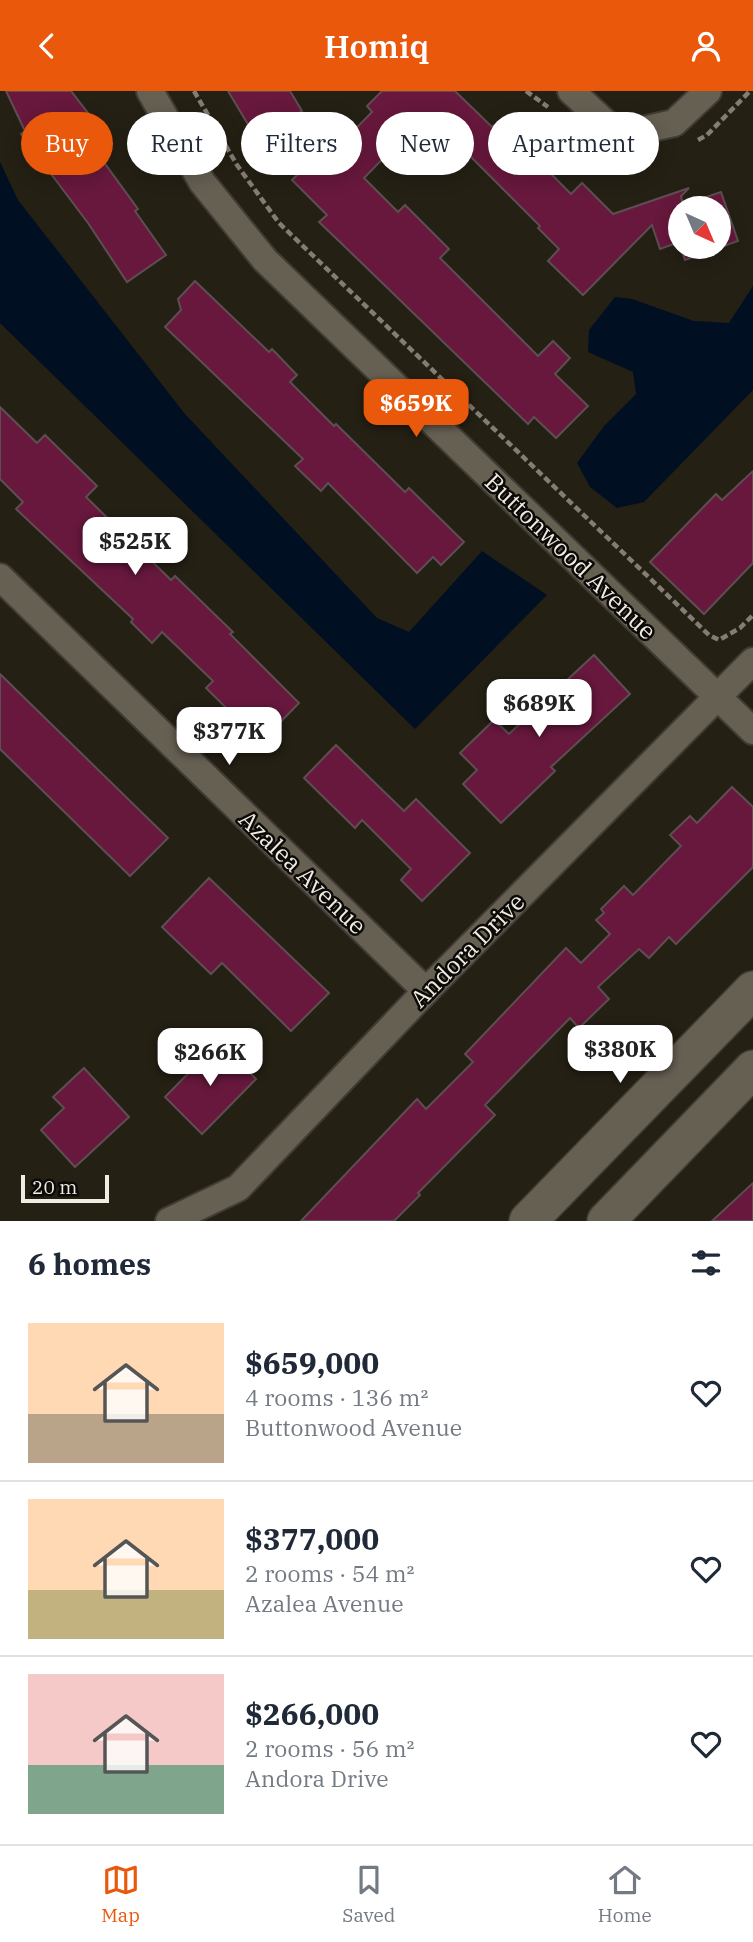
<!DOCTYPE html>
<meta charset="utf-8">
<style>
:root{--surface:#fff;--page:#f6f6f7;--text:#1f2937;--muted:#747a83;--line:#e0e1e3;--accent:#ea580c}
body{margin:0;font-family:"IBM Plex Serif",serif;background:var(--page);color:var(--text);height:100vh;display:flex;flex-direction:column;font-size:26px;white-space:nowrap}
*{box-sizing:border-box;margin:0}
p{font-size:23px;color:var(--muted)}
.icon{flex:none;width:38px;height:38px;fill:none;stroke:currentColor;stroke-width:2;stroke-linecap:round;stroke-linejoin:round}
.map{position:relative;height:1130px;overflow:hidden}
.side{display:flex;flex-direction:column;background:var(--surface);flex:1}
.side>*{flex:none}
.hud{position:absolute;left:21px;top:21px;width:712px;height:63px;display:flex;gap:14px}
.needle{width:46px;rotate:136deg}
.controls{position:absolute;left:668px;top:105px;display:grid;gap:14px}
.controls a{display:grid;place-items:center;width:63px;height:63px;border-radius:50%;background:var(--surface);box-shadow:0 4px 18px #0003;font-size:35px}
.scale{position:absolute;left:21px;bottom:18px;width:88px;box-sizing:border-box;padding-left:7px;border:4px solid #f0ece5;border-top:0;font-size:19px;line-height:24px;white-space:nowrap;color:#f0ece5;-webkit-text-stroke:5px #0c0a06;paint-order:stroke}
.price{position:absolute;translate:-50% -60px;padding:0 16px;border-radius:14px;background:#fff;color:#222;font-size:23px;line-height:46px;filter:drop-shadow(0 2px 4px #0008)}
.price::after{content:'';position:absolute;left:50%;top:42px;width:21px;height:16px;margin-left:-10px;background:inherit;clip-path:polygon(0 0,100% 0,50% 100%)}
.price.selected{background:var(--accent);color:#fff}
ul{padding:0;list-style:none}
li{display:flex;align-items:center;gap:21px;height:175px;padding:0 28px}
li+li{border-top:2px solid var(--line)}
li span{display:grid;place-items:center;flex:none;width:196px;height:140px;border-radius:0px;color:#555}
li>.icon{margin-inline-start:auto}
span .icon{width:84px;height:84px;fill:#fffc;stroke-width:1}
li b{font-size:30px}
h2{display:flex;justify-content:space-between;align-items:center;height:84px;padding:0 28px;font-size:30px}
.chip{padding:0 24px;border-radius:32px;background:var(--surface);box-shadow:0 4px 18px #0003;font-size:24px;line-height:63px}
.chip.selected{background:var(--accent);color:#fff}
header{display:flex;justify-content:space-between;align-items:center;height:91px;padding:0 28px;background:var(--accent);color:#fff;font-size:32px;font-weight:600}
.dock{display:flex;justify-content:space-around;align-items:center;height:98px;border-top:2px solid var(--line);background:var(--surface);font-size:19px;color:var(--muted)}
.dock a{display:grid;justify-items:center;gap:4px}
.dock .selected{color:var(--accent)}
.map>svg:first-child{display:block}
.water{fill:#000f21}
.building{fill:#68183d;stroke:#5d4e52;stroke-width:2;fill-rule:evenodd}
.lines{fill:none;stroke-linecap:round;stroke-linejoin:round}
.street-casing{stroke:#403b34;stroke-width:30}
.secondary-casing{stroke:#403b34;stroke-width:40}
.path{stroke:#827e74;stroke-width:4.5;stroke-dasharray:7 3.5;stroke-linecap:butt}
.street{stroke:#666053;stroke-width:26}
.secondary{stroke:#666053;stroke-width:37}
.labels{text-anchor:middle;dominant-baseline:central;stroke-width:5;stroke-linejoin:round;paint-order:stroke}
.street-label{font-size:24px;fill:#f0ece5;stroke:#0c0a06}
</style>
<header><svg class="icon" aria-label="back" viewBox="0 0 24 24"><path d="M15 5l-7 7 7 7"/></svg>Homiq<svg class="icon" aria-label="person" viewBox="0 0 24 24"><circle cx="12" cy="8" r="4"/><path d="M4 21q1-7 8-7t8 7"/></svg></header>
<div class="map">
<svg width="753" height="1130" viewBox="0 0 753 1130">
<rect width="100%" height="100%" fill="#252014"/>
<g class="water">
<polygon points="0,71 18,109 185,323 377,527 409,541 482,460 547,504 415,638 0,232"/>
<polygon points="753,195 753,299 644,411 617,417 590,396 577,372 604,335 636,303 633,281 588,261 589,239 615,206 632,208 694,230 729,232"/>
</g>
<g class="building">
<polygon points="6,0 71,0 101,39 87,48 138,118 135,120 166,164 127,191 88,132 21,43 25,40"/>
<polygon points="228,0 290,0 302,20 256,47"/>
<path d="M382,0H455L492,36L499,30L571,103L582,92L613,123L689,97L681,105L683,114L721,101L738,150L685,169L679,151L660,158L652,134L583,204L548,170L559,158L538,137L540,135L449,44L435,57L417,39L403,52L401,49L364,87L398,121L405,114L449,158L440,167L538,265L553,250L570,267L555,283L588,315L556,347L534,326L528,333L341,152L319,131L327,124L292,89L329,52L335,59L372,21L367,15ZM681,117H719V156H681Z"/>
<polygon points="195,190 269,261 272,258 297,284 290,291 334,335 336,333 405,401 409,397 464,451 441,474 433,466 417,482 328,392 321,400 295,375 303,368 165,236 181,219 178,208"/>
<polygon points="0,316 37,352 45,344 97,395 86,406 171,489 175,485 233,541 230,543 299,612 261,651 206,597 213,590 162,541 152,552 131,531 133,528 16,418 23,411 0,388"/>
<polygon points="753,380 753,472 704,523 650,471 716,403 722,409"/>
<polygon points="594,564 630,603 551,676 555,680 501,732 463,693 477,679 460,662 494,629 509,643"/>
<polygon points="0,583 168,747 130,785 0,658"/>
<polygon points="336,654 404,720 416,708 470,762 422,810 401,789 411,778 362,729 355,737 304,687"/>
<polygon points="732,696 753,716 753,776 676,853 669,846 649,867 639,858 598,896 609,908 579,937 570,927 485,1014 495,1024 418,1102 420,1104 394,1130 301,1130 417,1008 426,1018 473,971 465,963 566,857 581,872 610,843 596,829 604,822 601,818 624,795 633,804 681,755 670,744 690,725 697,732"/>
<polygon points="209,787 329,902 291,940 222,872 211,883 162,836"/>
<polygon points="219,951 256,988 202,1043 165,1006"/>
<polygon points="84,977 129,1026 75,1076 41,1039 64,1017 53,1006"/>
<polygon points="753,1092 753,1130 712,1130"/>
</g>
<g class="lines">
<defs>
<g id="street">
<polyline points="150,0 202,91 265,169 753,640"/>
<polyline points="571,0 610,36 634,41 674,32 708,0"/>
<polyline points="0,486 426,900"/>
<polyline points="169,1130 238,1097 426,900 753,570"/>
</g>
<g id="secondary">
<polyline points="528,1130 753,899"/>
<polyline points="606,1130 753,978"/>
</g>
</defs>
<use href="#street" class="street-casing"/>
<use href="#secondary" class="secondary-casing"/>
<g class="path">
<polyline points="194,0 237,74 279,132 709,544 719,549 740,537 753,524"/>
<polyline points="526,0 548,16"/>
<polyline points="698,49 707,44 750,0"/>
</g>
<use href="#street" class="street"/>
<use href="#secondary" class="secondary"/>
</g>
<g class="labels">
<g class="street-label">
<text transform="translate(571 465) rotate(44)">Buttonwood Avenue</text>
<text transform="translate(303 781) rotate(44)">Azalea Avenue</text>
<text transform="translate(467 859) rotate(-45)">Andora Drive</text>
</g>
</g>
</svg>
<div class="controls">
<a><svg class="needle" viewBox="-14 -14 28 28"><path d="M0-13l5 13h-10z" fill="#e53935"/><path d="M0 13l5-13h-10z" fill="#747a83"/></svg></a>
</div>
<div class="scale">20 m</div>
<b class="price selected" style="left:416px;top:348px">$659K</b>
<b class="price" style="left:135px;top:486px">$525K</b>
<b class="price" style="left:539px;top:648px">$689K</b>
<b class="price" style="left:229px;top:676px">$377K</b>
<b class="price" style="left:620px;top:994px">$380K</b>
<b class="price" style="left:210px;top:997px">$266K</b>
<div class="hud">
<a class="chip selected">Buy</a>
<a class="chip">Rent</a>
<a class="chip">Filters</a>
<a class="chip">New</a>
<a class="chip">Apartment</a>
</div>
</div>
<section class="side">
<h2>6 homes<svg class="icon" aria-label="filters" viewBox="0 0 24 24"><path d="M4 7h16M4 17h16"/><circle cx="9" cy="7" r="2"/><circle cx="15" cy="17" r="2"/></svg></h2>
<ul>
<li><span style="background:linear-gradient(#ffd9b3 65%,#b9a48a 0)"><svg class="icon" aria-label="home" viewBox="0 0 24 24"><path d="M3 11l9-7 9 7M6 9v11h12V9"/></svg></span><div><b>$659,000</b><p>4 rooms · 136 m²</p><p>Buttonwood Avenue</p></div><svg class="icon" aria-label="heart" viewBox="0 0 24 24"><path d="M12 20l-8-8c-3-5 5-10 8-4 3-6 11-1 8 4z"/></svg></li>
<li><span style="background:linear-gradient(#ffd9b3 65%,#c2b280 0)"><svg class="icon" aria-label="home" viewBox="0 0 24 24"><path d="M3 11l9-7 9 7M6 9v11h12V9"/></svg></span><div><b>$377,000</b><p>2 rooms · 54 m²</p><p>Azalea Avenue</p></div><svg class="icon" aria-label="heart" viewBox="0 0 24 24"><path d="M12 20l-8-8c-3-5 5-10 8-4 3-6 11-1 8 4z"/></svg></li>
<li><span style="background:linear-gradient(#f6c9c9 65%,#7fa58c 0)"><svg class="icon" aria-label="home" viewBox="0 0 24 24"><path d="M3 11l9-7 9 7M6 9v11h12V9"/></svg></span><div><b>$266,000</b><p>2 rooms · 56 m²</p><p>Andora Drive</p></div><svg class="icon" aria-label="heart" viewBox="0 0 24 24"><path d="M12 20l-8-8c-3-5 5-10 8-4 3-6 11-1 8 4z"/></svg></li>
</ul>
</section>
<nav class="dock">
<a class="selected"><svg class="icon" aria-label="map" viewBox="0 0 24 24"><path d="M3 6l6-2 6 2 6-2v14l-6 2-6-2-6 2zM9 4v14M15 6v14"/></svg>Map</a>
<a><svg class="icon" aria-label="saved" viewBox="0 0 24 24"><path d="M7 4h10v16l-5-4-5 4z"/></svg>Saved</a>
<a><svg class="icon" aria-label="home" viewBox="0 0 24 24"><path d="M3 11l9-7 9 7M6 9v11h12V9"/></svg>Home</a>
</nav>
